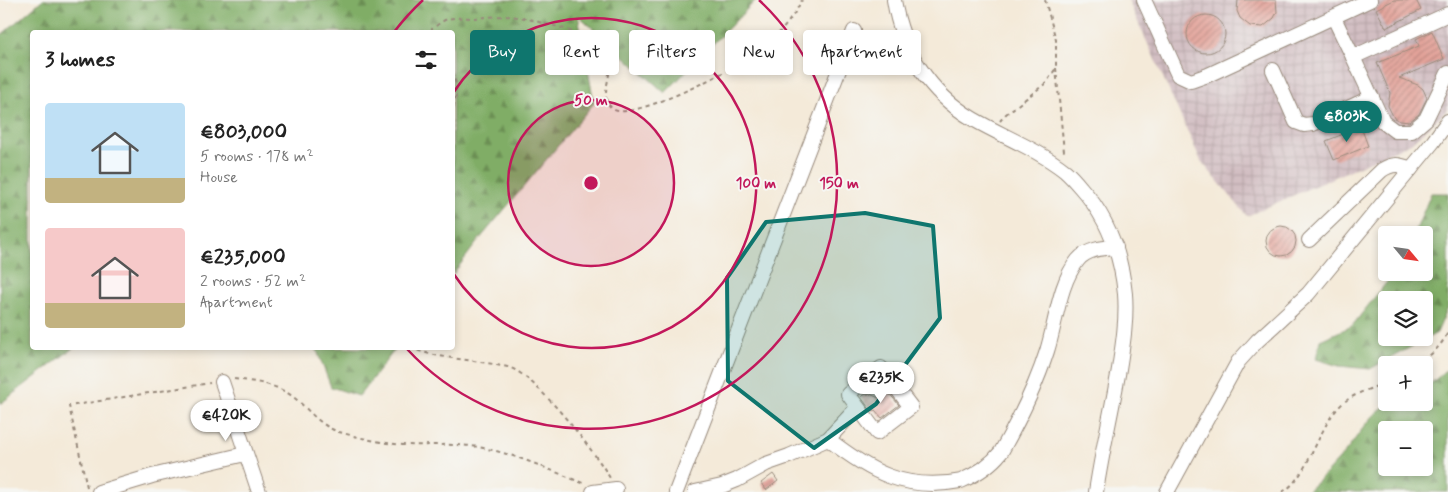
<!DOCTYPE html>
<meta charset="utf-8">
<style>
:root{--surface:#fff;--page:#f6f6f6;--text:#222;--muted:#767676;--accent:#0f766e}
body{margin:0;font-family:Mynerve,sans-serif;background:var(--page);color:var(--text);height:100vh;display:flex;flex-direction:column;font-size:19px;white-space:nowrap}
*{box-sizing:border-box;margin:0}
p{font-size:16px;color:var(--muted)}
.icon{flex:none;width:28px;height:28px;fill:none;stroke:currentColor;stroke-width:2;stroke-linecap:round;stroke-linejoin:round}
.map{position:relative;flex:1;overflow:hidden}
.details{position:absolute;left:30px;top:30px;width:425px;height:320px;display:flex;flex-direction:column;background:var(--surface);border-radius:5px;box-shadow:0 2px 8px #0003}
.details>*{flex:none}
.top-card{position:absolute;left:470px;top:30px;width:475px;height:45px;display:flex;gap:10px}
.needle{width:32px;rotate:119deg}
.controls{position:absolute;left:1378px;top:226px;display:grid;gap:10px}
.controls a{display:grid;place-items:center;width:55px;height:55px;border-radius:5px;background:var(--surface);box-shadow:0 2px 8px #0003;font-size:25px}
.price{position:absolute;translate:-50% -42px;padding:0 11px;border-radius:18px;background:#fff;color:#222;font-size:16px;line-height:32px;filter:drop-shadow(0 1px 2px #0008)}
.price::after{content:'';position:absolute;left:50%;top:30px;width:15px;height:11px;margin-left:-8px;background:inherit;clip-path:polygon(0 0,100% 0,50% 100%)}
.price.active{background:var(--accent);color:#fff}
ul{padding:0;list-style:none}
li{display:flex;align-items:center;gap:15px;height:125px;padding:0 15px}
li span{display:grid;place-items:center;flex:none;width:140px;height:100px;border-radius:5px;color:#555}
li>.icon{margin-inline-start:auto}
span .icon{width:60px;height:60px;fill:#fffc;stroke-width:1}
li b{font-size:21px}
h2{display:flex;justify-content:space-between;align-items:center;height:60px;padding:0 15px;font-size:21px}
.chip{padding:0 18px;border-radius:5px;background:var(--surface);box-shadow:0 2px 8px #0003;font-size:18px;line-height:45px}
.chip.active{background:var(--accent);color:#fff}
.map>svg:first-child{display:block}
.industrial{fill:url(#industrial-grid)}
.forest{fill:url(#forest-firs);stroke:#5e6c42;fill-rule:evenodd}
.building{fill:url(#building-hatch)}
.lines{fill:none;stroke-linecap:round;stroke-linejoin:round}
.minor-casing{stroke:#988a7c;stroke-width:16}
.path{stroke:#988a7c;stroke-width:2;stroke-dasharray:4 4;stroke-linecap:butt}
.minor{stroke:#fff;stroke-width:14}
.marked{fill:#0f766e;fill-opacity:0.2;stroke:#0f766e;stroke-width:4;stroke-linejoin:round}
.ring{fill:none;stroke:#c2185b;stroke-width:2.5}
.centre{fill:#c2185b;stroke:#f6f6f2;stroke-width:2.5}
.ring-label{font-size:15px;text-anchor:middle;font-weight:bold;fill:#c2185b;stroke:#f6f6f2;stroke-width:4;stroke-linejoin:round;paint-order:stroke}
</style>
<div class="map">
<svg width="1448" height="492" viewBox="0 0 1448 492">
<defs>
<pattern id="industrial-grid" width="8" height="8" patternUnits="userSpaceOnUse" patternTransform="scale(1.25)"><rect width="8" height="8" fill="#d2bec2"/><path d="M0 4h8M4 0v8" fill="none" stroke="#b5a3a6"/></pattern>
<pattern id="forest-firs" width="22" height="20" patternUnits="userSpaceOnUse" patternTransform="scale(1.25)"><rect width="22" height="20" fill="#80ad66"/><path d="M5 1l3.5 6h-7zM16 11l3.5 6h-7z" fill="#6a8d53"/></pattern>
<pattern id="building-hatch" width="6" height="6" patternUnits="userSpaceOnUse" patternTransform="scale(1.25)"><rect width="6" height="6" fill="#e3a39a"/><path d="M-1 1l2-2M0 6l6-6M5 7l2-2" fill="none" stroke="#b9857d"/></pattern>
</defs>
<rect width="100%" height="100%" fill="#f6f6f2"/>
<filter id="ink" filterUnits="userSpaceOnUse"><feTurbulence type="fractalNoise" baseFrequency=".02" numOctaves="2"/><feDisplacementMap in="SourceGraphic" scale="10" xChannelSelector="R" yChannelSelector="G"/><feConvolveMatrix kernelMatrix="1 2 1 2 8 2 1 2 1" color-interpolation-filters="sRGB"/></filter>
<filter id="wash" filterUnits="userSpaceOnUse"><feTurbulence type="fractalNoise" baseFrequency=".0096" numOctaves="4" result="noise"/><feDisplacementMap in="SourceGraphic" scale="20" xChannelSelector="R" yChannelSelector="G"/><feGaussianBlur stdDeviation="1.12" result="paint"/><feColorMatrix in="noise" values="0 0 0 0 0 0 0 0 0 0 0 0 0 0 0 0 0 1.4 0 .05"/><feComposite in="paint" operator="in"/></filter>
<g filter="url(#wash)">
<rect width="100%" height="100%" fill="#f4ead9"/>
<polygon class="industrial" points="1128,0 1448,0 1448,109 1411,143 1247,216 1201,161"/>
<g class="forest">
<polygon points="42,0 756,0 665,93 578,15 594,103 478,241 453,274 452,32 32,32 32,348 73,348 0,404 0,36"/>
<path d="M1431,193H1448V307L1437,333L1370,369L1339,366L1316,359L1320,340L1352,326L1394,273L1424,272V235H1414ZM1386,300H1424V338H1386Z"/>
<polygon points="316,348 396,348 359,396 331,387"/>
<path d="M1448,369V492H1306C1321,479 1334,465 1347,450C1357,437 1373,411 1389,404C1399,400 1413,402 1424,402V389ZM1386,430H1424V468H1386Z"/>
</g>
<g id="blocks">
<g class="building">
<polygon points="1238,0 1276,0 1277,12 1274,18 1263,27 1250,26 1240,18 1237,11"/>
<polygon points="1394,0 1416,0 1421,10 1386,28 1376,9"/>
<circle cx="1206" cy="34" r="19"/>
<polygon points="1432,31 1444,59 1399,78 1418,85 1423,89 1427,98 1419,114 1409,122 1400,121 1394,118 1388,106 1390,93 1377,63 1419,46 1416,39"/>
<polygon points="1361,127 1368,146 1334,160 1326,141"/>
<circle cx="1281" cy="241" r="15"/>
<polygon points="887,391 899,405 882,418 875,410 871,411 861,397 866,394 870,394 879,398"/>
<polygon points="773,474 778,481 766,490 761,483"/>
</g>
</g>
</g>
<g filter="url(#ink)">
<use href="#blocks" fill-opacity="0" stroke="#988a7c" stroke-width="1"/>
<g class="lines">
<defs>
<g id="minor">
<path d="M894,0C902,50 929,93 973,119C1004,137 1037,149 1065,171C1071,176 1076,182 1081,188C1108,218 1121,254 1125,294C1127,319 1123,344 1119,369C1112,410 1102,451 1096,492"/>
<polyline points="1144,0 1178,75 1191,81 1208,75 1370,0"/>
<polyline points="1334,18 1353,57 1383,122 1395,131 1412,131 1426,119 1448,73"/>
<polyline points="1353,57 1448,14"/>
<polyline points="1273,70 1296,122 1304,125 1313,124 1372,97"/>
<path d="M1309,240L1382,170C1393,163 1399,164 1411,169"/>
<polygon points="881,368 911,407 877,433 848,394"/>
<polyline points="222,382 259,492"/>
<path d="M828,439C869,471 905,492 961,481C977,474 990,466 1001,452C1019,420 1036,386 1047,351C1056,323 1059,283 1078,260C1087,249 1103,248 1116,247"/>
<polyline points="99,492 152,476 245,454"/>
<polyline points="593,492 616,489"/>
<polyline points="676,492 854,31"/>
<polyline points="695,492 722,486 737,480 766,464 789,456 828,439 857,408"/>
<polyline points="1167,492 1238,362 1257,341 1308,294 1433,142 1448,121"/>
</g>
</defs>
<use href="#minor" class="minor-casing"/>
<g class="path">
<path d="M432,32V29C437,25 443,20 448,19C457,17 466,18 475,18C489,17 503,15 517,17C524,17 532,20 539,22C564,28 593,35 607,59C616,74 596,96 613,109C631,123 740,66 758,52C776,39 792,20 802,0"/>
<polyline points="1056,68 1064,152"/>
<path d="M452,72C459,86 456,99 452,114"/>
<polyline points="1000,121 1006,114 1046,83 1056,68 1056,40 1045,0"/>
<path d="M410,348C437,358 465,359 493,364C499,366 506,366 511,368C537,378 596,453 610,478"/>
<path d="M1417,365C1430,356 1441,347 1448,332"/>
<path d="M234,379C255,382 274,383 292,396C308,408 318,425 339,432C361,438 384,444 406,445C430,446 455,443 478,447C516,454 550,470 585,484"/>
<polyline points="87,487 69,406 210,383"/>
<path d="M1282,492C1307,480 1318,428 1339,407C1352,393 1370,390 1386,382"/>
</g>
<use href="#minor" class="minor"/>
</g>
</g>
<path class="marked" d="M865,213L933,226L940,318L876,404L814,448L728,381L727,278L766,222Z"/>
<circle cx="591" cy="183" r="83" fill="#c2185b" fill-opacity=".12"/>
<g class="ring">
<circle cx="591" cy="183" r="83"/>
<path d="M453 93A165 165 0 1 1 453 273"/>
<path d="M394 32A248 248 0 0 1 423 0M759 0A248 248 0 1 1 407 349"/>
</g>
<circle cx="591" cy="183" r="8" class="centre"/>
<g class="ring-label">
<text x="591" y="105">50 m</text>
<text x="756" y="188">100 m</text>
<text x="839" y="188">150 m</text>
</g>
</svg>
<div class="controls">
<a><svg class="needle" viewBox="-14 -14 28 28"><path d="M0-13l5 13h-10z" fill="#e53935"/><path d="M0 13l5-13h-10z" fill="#767676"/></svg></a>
<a><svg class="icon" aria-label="layers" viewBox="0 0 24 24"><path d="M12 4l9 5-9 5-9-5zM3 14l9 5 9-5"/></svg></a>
<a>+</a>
<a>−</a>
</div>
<b class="price active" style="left:1347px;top:143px">€803K</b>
<b class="price" style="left:881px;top:404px">€235K</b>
<b class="price" style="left:226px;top:442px">€420K</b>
<div class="top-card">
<a class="chip active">Buy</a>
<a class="chip">Rent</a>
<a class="chip">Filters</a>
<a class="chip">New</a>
<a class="chip">Apartment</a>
</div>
<section class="details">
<h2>3 homes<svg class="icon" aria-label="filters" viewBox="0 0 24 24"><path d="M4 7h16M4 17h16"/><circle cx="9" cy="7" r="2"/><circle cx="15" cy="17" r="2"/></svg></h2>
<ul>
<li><span style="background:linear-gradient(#bfe0f5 75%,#c2b280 0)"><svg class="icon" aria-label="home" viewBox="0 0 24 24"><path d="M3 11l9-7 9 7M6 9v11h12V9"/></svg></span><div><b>€803,000</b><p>5 rooms · 178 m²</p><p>House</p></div></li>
<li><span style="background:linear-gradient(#f6c9c9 75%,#c2b280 0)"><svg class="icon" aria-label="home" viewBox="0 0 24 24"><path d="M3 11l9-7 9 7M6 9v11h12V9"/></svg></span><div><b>€235,000</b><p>2 rooms · 52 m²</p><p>Apartment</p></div></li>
</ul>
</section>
</div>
